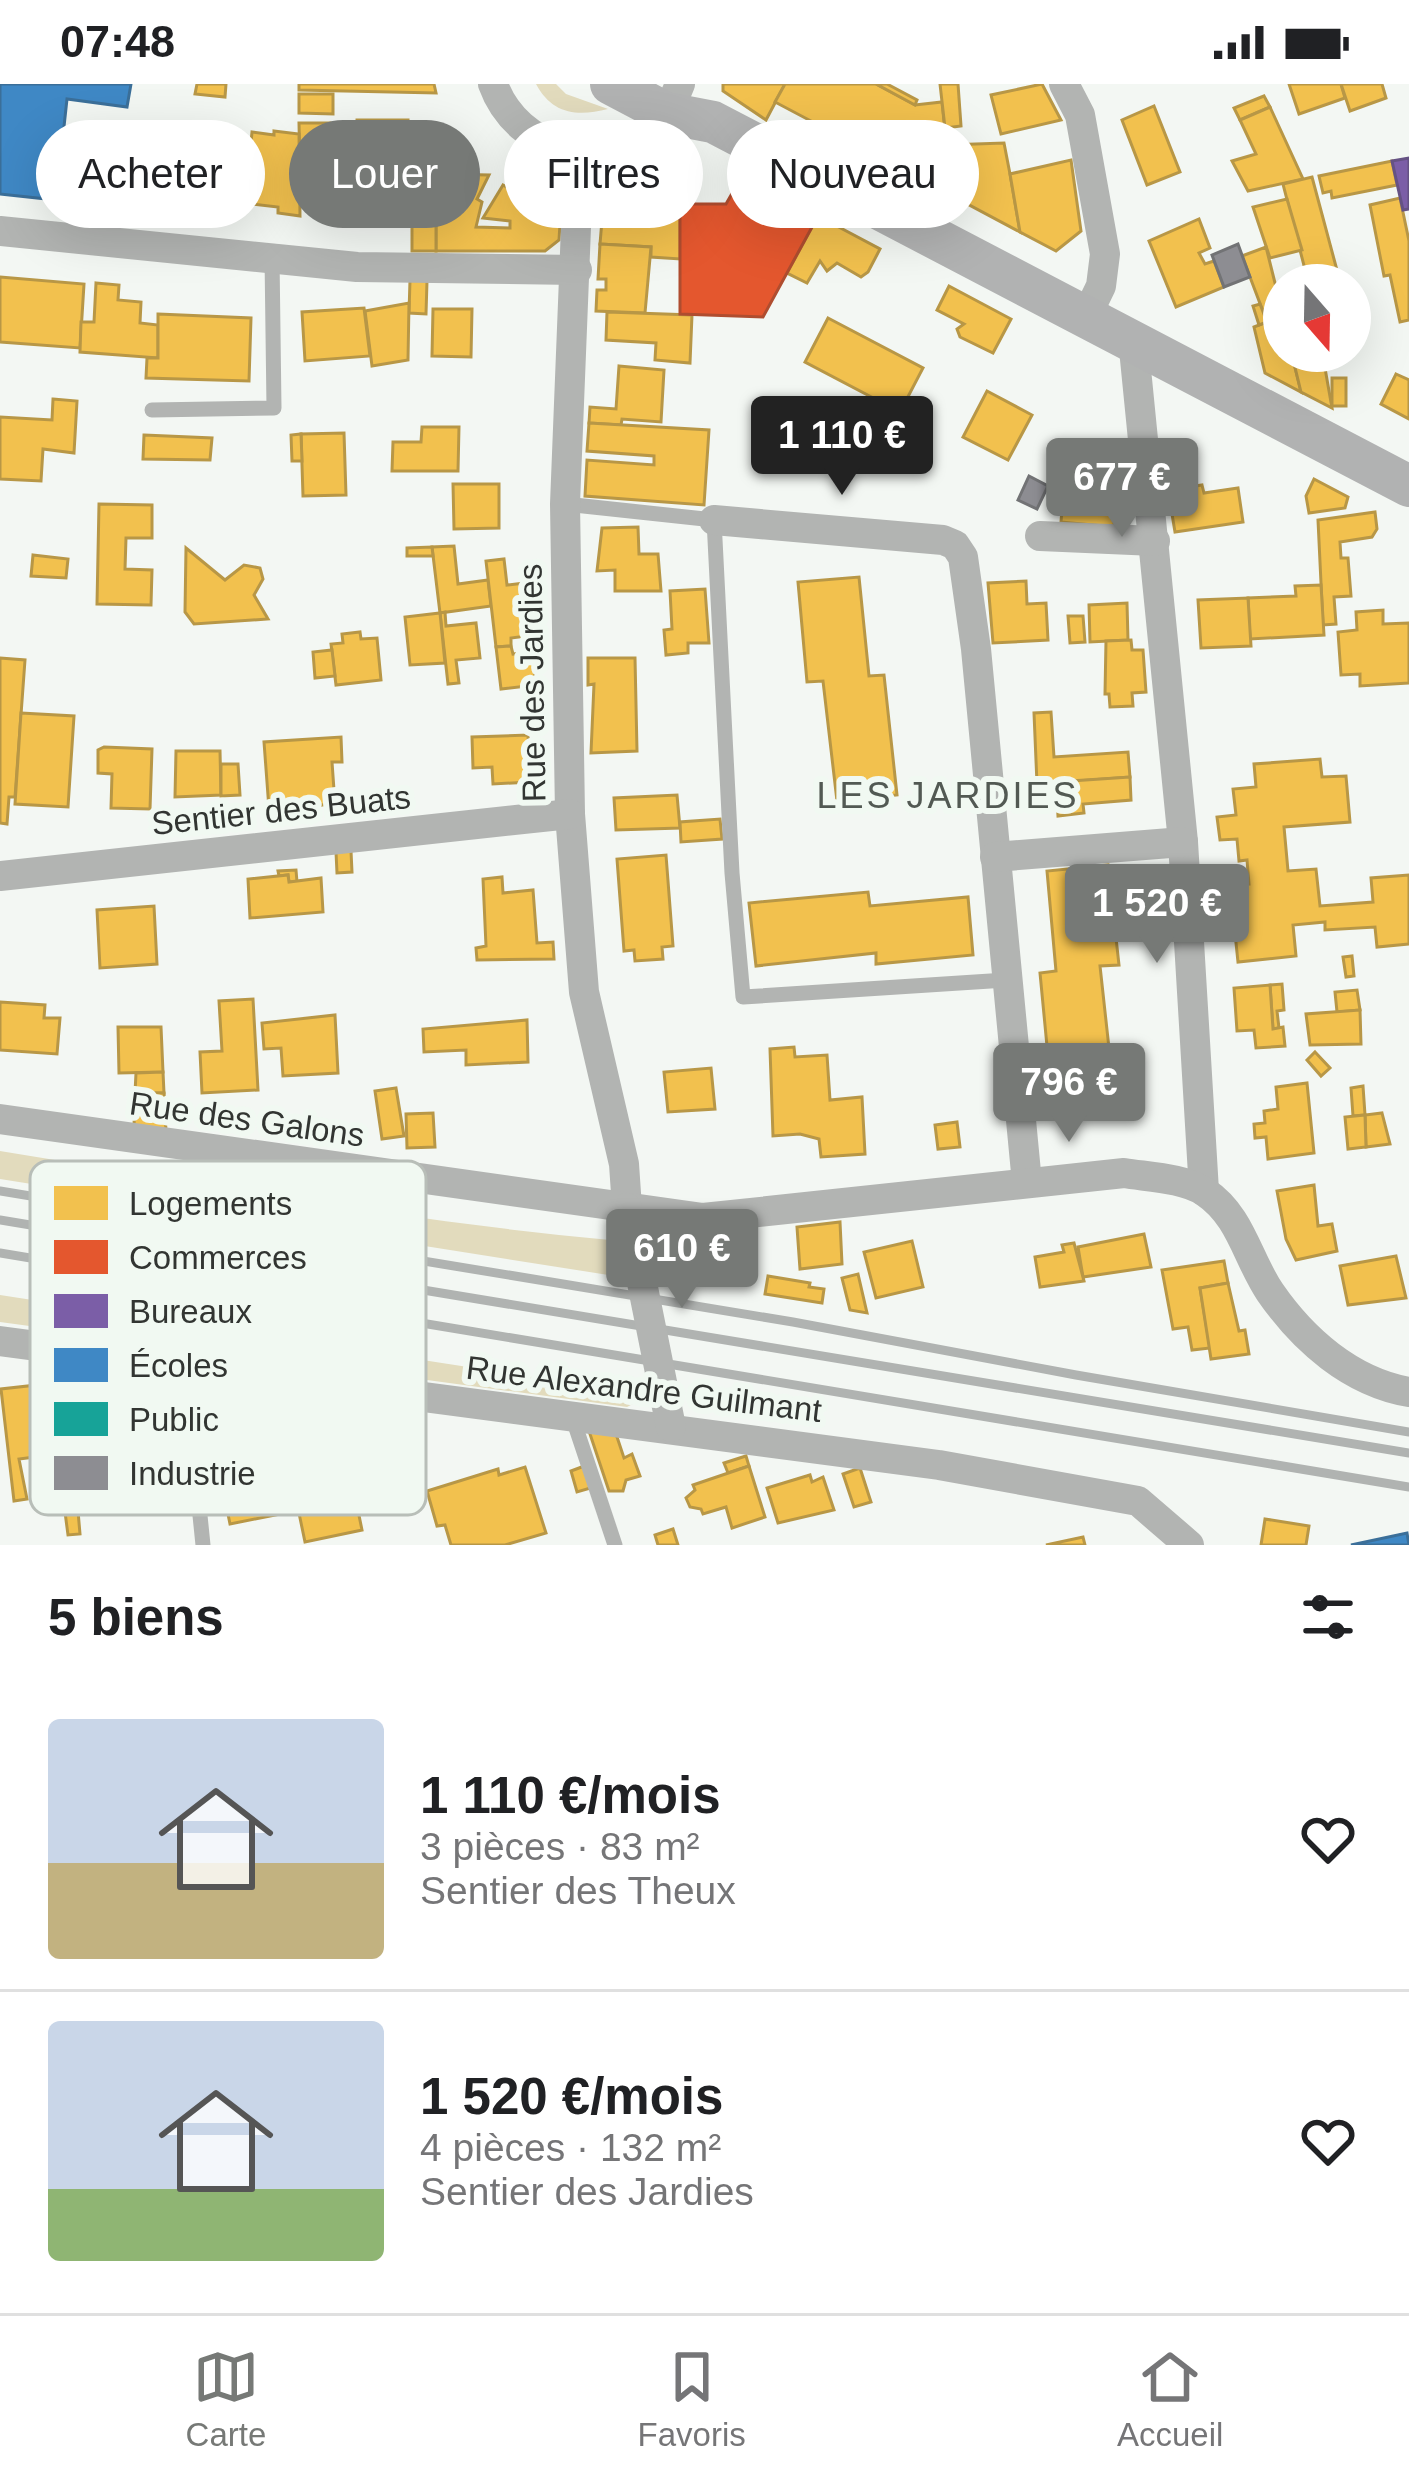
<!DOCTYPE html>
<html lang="fr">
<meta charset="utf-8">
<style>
:root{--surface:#fff;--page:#f6f6f6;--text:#202124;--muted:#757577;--line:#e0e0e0;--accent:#767976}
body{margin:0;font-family:Helvetica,sans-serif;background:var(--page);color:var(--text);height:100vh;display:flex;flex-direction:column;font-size:45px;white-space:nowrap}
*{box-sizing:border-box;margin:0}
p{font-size:39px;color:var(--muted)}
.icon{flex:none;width:66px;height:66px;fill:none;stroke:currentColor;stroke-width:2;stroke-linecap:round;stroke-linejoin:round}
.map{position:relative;height:1461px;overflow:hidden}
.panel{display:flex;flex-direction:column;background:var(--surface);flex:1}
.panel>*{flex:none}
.hud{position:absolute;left:36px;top:36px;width:1338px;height:108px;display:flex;gap:24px}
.needle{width:78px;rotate:160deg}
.controls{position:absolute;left:1263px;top:180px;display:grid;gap:24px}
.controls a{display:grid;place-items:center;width:108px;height:108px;border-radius:50%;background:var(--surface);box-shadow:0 12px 48px #0002;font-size:60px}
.price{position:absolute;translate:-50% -102px;padding:0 27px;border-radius:12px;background:var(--accent);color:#fff;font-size:39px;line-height:78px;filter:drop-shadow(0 3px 6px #0008)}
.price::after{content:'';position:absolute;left:50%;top:72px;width:36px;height:27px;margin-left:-18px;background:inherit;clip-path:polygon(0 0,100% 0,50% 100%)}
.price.on{background:#222;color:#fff}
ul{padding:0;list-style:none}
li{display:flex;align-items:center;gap:36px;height:300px;padding:0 48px}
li+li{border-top:3px solid var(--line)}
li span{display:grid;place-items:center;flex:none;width:336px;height:240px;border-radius:12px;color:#555}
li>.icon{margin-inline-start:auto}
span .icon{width:144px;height:144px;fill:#fffc;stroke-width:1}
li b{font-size:51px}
h2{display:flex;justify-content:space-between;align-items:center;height:144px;padding:0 48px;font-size:51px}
.chip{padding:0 42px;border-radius:54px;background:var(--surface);box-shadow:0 12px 48px #0002;font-size:42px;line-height:108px}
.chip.on{background:var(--accent);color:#fff}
.status{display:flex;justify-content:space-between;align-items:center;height:84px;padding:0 60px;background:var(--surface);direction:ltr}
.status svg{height:33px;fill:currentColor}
.tab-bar{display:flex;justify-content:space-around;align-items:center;height:168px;border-top:3px solid var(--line);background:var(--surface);font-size:33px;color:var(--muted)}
.tab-bar a{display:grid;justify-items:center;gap:6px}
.tab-bar .on{color:var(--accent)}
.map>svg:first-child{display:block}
.green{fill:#e2dbbd}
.homes{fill:#f2c14e;stroke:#b89746;stroke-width:3}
.shops{fill:#e4572e;stroke:#af4d2f;stroke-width:3}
.offices{fill:#7b5ea7;stroke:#655284;stroke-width:3}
.schools{fill:#3f88c5;stroke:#3b6f99;stroke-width:3}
.public{fill:#17a398;stroke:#1f8279;stroke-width:3}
.industry{fill:#8d8d92;stroke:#727375;stroke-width:3}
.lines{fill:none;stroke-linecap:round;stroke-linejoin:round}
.lane{stroke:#b2b4b2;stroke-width:15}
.street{stroke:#b2b4b2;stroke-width:30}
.secondary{stroke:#b1b2b2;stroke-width:42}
.rail{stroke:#b0b3b1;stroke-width:9}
.street-bridge{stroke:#b2b4b2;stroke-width:30}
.labels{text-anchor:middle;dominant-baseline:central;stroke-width:12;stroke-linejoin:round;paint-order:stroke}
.street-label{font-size:33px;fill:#323532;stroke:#f1f9f2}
.neighbourhood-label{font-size:36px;letter-spacing:3px;fill:#525953;stroke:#f1f9f2}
.key{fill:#f1f9f2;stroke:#b8beb8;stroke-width:3}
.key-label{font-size:33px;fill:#323532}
</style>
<div class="status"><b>07:48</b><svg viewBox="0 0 49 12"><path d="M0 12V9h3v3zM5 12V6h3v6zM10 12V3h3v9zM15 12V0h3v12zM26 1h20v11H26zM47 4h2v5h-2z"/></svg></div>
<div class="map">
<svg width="1409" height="1461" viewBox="0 0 1409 1461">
<rect width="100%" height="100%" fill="#f3f7f3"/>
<g class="green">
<path d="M536,0H556L566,10L608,25C577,33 552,30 536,0Z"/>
<path d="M0,1067C203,1100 405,1137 610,1156L621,1193L0,1095Z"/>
<polygon points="0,1211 650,1311 627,1323 0,1238"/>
</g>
<g class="homes">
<polygon points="197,0 226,0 225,13 195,10"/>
<polygon points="299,0 434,0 436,9 299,6"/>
<polygon points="723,0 785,0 766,36 723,7"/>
<polygon points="785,0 876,0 915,21 942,18 947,66 930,100 775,18"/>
<polygon points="876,0 887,0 917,16 915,21"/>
<polygon points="940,0 958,0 961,42 945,44"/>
<polygon points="1042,0 1061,36 1001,50 991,11"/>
<polygon points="1289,0 1341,0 1345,14 1299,30"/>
<polygon points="1341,0 1382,0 1386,14 1350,27"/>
<polygon points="299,10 333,10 333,30 299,29"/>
<polygon points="1264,12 1270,23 1240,36 1234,24"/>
<polygon points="1154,22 1180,88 1147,101 1122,36"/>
<polygon points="1270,23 1303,95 1248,107 1232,77 1256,70 1240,36"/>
<polygon points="357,36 408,36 407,89 357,87 348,81 348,69 356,65"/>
<polygon points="299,39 330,39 329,86 300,85"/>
<polygon points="274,47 299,50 300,132 278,129 278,123 244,119 247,95 240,95 243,68 250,69 252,48 274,51"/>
<polygon points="1004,59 1010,90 1020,148 930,100 947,61"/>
<polygon points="1071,76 1081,147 1056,167 1020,148 1010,90"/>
<polygon points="1392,77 1397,101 1332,114 1331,107 1323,109 1319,92"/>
<polygon points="357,87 407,89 407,120 356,119"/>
<polygon points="436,90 489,91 477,115 482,118 476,143 510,144 510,137 483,134 503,101 528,115 561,124 559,156 545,167 436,167"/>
<polygon points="1312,93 1338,190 1334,191 1337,201 1309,201 1283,100"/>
<polygon points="680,95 680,175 651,173 651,163 600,160 603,124 643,115"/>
<polygon points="418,106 436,106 436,140 419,140"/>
<polygon points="1400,114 1409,157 1409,236 1400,238 1390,191 1384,192 1370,121"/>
<polygon points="1287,115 1302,166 1270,174 1253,123"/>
<polygon points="818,132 880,165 868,188 861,193 837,179 827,187 820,177 807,199 787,189"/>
<polygon points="1199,135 1210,164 1199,169 1205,180 1214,177 1224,203 1176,223 1149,157"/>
<rect x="412" y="140" width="24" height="27"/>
<polygon points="600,160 651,163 645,229 596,227 597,206 606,206 606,195 598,195"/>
<polygon points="1266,163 1284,235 1284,267 1291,267 1301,308 1265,289 1254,243 1267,238 1242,172"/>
<polygon points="0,193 84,200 80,264 0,258"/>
<polygon points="410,196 427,197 426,230 409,229"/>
<polygon points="96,199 119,201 118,216 141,218 140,239 158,241 158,274 80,268 81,238 94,238"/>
<polygon points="949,202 1011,235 993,269 960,253 957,245 964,240 937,226"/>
<polygon points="409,219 408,276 372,282 365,227"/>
<polygon points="1260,220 1267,238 1259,241 1253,222"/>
<polygon points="364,224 370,272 305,277 302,228"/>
<polygon points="433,225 472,225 471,273 432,272"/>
<polygon points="607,228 692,231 690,279 655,276 656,259 606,256"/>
<polygon points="158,230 251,234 249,297 146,294 147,274 158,274"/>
<polygon points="828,234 923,284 900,328 805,278"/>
<polygon points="1291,267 1322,267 1332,324 1301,308"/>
<polygon points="619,282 664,286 661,338 622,335 621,341 589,339 590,323 616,325"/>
<polygon points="1396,290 1409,296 1409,335 1381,320"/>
<rect x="1332" y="294" width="14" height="28"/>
<polygon points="987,307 1032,331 1008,376 963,353"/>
<polygon points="53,315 77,317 74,369 43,365 41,397 0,395 0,333 52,336"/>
<polygon points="589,339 709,346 704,421 585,412 587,376 654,381 654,372 587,367"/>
<polygon points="422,343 459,343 458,387 392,387 393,358 421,358"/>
<polygon points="344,349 346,411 303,412 301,350"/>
<polygon points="301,350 302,377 292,377 291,351"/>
<polygon points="144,351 212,354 210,376 143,375"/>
<polygon points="1314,395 1348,413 1345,424 1309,429 1306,412"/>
<polygon points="1064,398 1116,403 1114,443 1061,438"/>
<polygon points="453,400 499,400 499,444 454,445"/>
<polygon points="1202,401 1204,409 1238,404 1243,438 1175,448 1168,406"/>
<polygon points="99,420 152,421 152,454 126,454 125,485 152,486 151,521 97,520"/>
<polygon points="1375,428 1377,445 1372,453 1340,458 1341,474 1348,474 1351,512 1334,513 1336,540 1323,541 1318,436"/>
<polygon points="638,443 639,470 658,470 661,507 615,507 615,486 597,487 602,444"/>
<polygon points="454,462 458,500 488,496 491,522 440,529 432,463"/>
<polygon points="432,463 433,472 407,472 407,464"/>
<polygon points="186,464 225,496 244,481 260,484 263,495 254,511 268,535 194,540 185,528"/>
<polygon points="33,471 68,475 66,494 31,492"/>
<polygon points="504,475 507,501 525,499 534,551 511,554 511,562 496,563 486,477"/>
<polygon points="859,493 869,592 884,591 897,711 837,717 823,597 807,598 798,498"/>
<polygon points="1026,497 1027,520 1046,519 1048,556 993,559 988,499"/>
<polygon points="1321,501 1324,551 1250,555 1248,514 1296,512 1295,502"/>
<polygon points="705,505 709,559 688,559 688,569 666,571 664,546 672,545 670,507"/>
<polygon points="1248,514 1251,562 1201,564 1198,516"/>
<polygon points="1127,519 1128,556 1090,558 1089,521"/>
<polygon points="1383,526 1383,540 1409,539 1409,599 1360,602 1360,590 1341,591 1338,548 1357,546 1356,528"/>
<polygon points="445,528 446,542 476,539 480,574 456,576 459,599 448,600 440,529"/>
<polygon points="440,529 445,579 410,581 405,533"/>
<polygon points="1068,532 1083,532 1085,558 1070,559"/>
<polygon points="360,548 361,555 377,554 381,596 336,601 331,560 343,559 342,550"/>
<polygon points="1131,556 1132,566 1143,566 1146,608 1132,609 1133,622 1110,623 1109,610 1105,610 1106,557"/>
<polygon points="511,562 513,570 532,568 536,601 501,605 496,563"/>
<polygon points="332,566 335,592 315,594 313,568"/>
<polygon points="0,574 25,576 15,713 9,713 7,740 0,739"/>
<polygon points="588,574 635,574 637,667 591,669 594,600 588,601"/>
<polygon points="1051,628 1054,673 1128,668 1130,693 1037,700 1034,629"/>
<polygon points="21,629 74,632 68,723 15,720"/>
<polygon points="528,651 530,698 493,700 492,683 473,684 472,653"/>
<polygon points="341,653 342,678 332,678 335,720 269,725 264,658"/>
<polygon points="104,663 152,665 150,725 111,724 112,690 98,689 98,666"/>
<polygon points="176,667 220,667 221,711 175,713"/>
<polygon points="1320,675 1322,693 1346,692 1350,738 1284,743 1288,787 1316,785 1320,822 1373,818 1371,794 1409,791 1409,860 1377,863 1375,843 1325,846 1325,838 1293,841 1296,872 1238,878 1230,801 1249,800 1247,776 1239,777 1237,755 1220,756 1217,733 1236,731 1233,705 1256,703 1254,680"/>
<polygon points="221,680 238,680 240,711 221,712"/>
<polygon points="1130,693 1131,716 1083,720 1084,729 1058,732 1056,698"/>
<polygon points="677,711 680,744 616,746 614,714"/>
<polygon points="720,735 722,755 681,758 680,738"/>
<polygon points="351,767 352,788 337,789 336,768"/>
<polygon points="666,771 673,862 662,863 663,875 635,877 634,866 624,867 617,775"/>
<polygon points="1108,781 1119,881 1100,882 1115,1019 1053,1025 1040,889 1056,887 1047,787"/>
<polygon points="296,786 297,798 289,798 288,791 279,792 278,787"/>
<polygon points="288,791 289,798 321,794 323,828 250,834 248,795"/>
<polygon points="502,793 503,809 533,806 537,859 553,858 554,875 477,876 476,864 486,862 483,795"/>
<polygon points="868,808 870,822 968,813 973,871 876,880 876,869 756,882 749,819"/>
<polygon points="154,822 157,880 100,884 97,826"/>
<polygon points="1352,872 1354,892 1346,893 1343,873"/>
<polygon points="1282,900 1284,926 1277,927 1279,944 1273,945 1270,901"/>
<polygon points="1270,901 1273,945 1283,943 1285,962 1256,964 1254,946 1237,947 1234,904"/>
<polygon points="1357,906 1360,926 1337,928 1335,908"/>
<polygon points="253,915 258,1006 202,1009 200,968 222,967 219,917"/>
<polygon points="0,918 45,921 44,934 60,934 57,970 0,966"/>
<polygon points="1360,926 1361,960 1310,961 1306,930"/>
<polygon points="335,931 338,989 283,992 281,964 264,965 262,939"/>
<polygon points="527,936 528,978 466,981 466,966 424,968 423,945"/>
<polygon points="118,943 161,943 163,988 119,989"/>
<polygon points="794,963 795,973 827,971 830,1016 862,1013 865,1070 821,1073 819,1055 800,1050 773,1052 770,965"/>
<polygon points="1315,968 1330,984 1321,992 1307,976"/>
<polygon points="711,984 715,1025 668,1028 664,988"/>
<polygon points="163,988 164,1009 135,1009 136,989"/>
<polygon points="1307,999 1314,1069 1268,1075 1266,1053 1255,1054 1254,1040 1265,1039 1264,1027 1278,1025 1276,1003"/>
<polygon points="1363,1002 1365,1031 1353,1032 1351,1004"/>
<polygon points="396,1004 404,1052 382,1055 375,1007"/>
<polygon points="135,1009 164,1009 166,1047 134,1042"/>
<polygon points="433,1029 435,1063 407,1064 406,1030"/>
<polygon points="1382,1029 1390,1060 1366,1063 1365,1031"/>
<polygon points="1365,1031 1366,1063 1348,1065 1345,1033"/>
<polygon points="957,1038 960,1063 938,1065 935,1041"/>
<polygon points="1314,1101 1318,1142 1332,1140 1337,1167 1296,1176 1286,1155 1277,1107"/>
<polygon points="840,1138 842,1180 800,1185 797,1143"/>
<polygon points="1144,1150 1151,1183 1083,1193 1078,1163"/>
<polygon points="912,1157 923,1203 876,1214 864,1168"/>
<polygon points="1074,1159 1084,1197 1040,1203 1035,1173 1064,1168 1062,1161"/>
<polygon points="1396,1172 1406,1214 1348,1221 1340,1182"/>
<polygon points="1224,1177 1228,1199 1200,1204 1210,1264 1192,1266 1188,1243 1173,1245 1162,1186"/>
<polygon points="858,1190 867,1229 850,1226 842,1194"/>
<polygon points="768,1192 810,1199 809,1203 824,1205 822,1219 765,1210"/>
<polygon points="1228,1199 1239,1247 1245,1246 1249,1270 1211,1275 1200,1204"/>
<polygon points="46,1300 58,1412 43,1414 42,1399 46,1399 43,1372 19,1375 27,1415 14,1417 1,1305"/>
<polygon points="588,1344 615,1347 624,1374 632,1370 640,1392 626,1396 623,1407 609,1407"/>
<polygon points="334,1372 335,1380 348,1378 362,1446 305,1458 294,1405 310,1402 306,1386 320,1383 318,1375"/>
<polygon points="746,1372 749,1382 728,1389 724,1379"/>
<polygon points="275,1380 285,1429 230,1440 220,1391"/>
<polygon points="587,1381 594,1403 577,1408 571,1387"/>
<polygon points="749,1382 765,1433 732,1444 726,1423 703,1430 701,1425 690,1423 686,1414 695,1406 693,1401"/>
<polygon points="525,1383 546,1449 505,1461 451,1461 445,1441 437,1442 427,1407 498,1385 499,1391"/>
<polygon points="860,1384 871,1418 854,1423 843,1390"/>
<polygon points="810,1391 812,1398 823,1393 834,1426 778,1439 767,1404"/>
<polygon points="78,1427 80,1450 68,1451 65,1428"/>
<polygon points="1265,1435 1309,1442 1306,1461 1261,1461"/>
<polygon points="673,1445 678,1461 658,1461 655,1451"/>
<polygon points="1083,1453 1085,1461 1046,1461"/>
</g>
<polygon class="shops" points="742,92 818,132 763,233 680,230 680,120 726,120"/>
<polygon class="offices" points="1409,74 1409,125 1403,126 1392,77"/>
<g class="schools">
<polygon points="0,0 131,0 127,23 67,15 56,116 0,110"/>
<polygon points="1407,1449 1409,1461 1351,1461"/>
</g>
<polygon class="public" points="216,67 210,122 161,115 160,122 140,120 141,112 125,110 129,76 196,84 198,68"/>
<g class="industry">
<polygon points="1238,160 1250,193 1224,203 1212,171"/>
<polygon points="1029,392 1048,402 1037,425 1018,416"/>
</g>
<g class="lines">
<g class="lane">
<polyline points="152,326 274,324 272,173"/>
<polyline points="565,420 714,436 732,789 743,913 1006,896"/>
<polyline points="185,1284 203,1461"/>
<polyline points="572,1332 615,1461"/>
</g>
<g class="street">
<path d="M493,0C517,67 603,91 656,40C668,29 674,15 680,0"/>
<polyline points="1064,0 1080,31 1105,170 1101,202 1087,231"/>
<polyline points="579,68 565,420 570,730 584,908 624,1080 627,1124"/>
<polyline points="0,147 357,183 577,186"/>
<polyline points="1133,255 1183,758 1204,1107"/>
<polyline points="714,436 943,456 955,461 963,473 976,565 1027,1099"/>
<polyline points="1040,452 1155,457"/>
<polyline points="995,773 1183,758"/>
<polyline points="0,792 570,730"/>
<path d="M0,1035L703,1134L1124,1089C1148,1093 1184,1094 1205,1108C1241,1132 1247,1174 1270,1208C1303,1256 1351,1298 1409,1308"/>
<polyline points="0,1257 939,1381 1138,1417 1189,1461"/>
</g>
<polyline class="secondary" points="611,0 666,29 713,38 1409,402"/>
<g class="rail">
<polyline points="0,1107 793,1238 1076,1291 1409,1348"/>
<polyline points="0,1136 1409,1369"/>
<polyline points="0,1169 1409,1403"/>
</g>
<polyline class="street-bridge" points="627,1124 671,1343"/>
</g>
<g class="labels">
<g class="street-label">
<text transform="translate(532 599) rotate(-91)">Rue des Jardies</text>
<text transform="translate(281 726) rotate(-6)">Sentier des Buats</text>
<text transform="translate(247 1035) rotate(8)">Rue des Galons</text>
<text transform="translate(644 1305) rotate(7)">Rue Alexandre Guilmant</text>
</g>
<g class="neighbourhood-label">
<text x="948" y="711">LES JARDIES</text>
</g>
</g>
<rect x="30" y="1077" width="396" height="354" rx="18" class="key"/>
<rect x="54" y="1102" width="54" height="34" fill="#f2c14e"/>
<rect x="54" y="1156" width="54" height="34" fill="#e4572e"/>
<rect x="54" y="1210" width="54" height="34" fill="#7b5ea7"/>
<rect x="54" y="1264" width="54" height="34" fill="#3f88c5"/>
<rect x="54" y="1318" width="54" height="34" fill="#17a398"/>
<rect x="54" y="1372" width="54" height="34" fill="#8d8d92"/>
<g class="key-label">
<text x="129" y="1131">Logements</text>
<text x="129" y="1185">Commerces</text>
<text x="129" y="1239">Bureaux</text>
<text x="129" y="1293">Écoles</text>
<text x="129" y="1347">Public</text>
<text x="129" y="1401">Industrie</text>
</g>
</svg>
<div class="controls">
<a><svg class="needle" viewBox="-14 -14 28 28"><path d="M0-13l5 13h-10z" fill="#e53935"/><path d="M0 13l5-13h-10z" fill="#757577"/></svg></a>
</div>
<b class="price on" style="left:842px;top:414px">1 110 €</b>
<b class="price" style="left:1122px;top:456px">677 €</b>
<b class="price" style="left:1157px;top:882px">1 520 €</b>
<b class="price" style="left:1069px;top:1061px">796 €</b>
<b class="price" style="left:682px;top:1227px">610 €</b>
<div class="hud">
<a class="chip">Acheter</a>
<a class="chip on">Louer</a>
<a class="chip">Filtres</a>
<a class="chip">Nouveau</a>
</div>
</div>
<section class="panel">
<h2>5 biens<svg class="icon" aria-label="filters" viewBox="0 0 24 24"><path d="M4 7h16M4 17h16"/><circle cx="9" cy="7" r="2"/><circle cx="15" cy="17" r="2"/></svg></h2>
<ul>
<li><span style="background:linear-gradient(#c9d6e8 60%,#c2b280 0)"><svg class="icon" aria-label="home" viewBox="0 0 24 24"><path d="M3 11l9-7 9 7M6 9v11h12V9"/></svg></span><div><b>1 110 €/mois</b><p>3 pièces · 83 m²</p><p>Sentier des Theux</p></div><svg class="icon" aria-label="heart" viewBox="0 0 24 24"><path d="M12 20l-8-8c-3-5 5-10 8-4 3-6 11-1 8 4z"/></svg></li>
<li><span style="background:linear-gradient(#c9d6e8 70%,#8fb573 0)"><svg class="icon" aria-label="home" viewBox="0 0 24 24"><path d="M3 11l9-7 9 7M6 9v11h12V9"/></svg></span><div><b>1 520 €/mois</b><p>4 pièces · 132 m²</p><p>Sentier des Jardies</p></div><svg class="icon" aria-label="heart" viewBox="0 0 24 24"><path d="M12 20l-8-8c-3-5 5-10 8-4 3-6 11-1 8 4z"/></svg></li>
</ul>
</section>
<nav class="tab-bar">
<a class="on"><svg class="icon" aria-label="map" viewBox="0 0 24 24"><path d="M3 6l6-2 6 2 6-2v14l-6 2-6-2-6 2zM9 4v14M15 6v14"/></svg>Carte</a>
<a><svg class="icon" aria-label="saved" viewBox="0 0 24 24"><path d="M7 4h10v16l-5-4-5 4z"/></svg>Favoris</a>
<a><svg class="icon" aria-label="home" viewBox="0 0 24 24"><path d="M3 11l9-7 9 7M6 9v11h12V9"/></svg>Accueil</a>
</nav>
